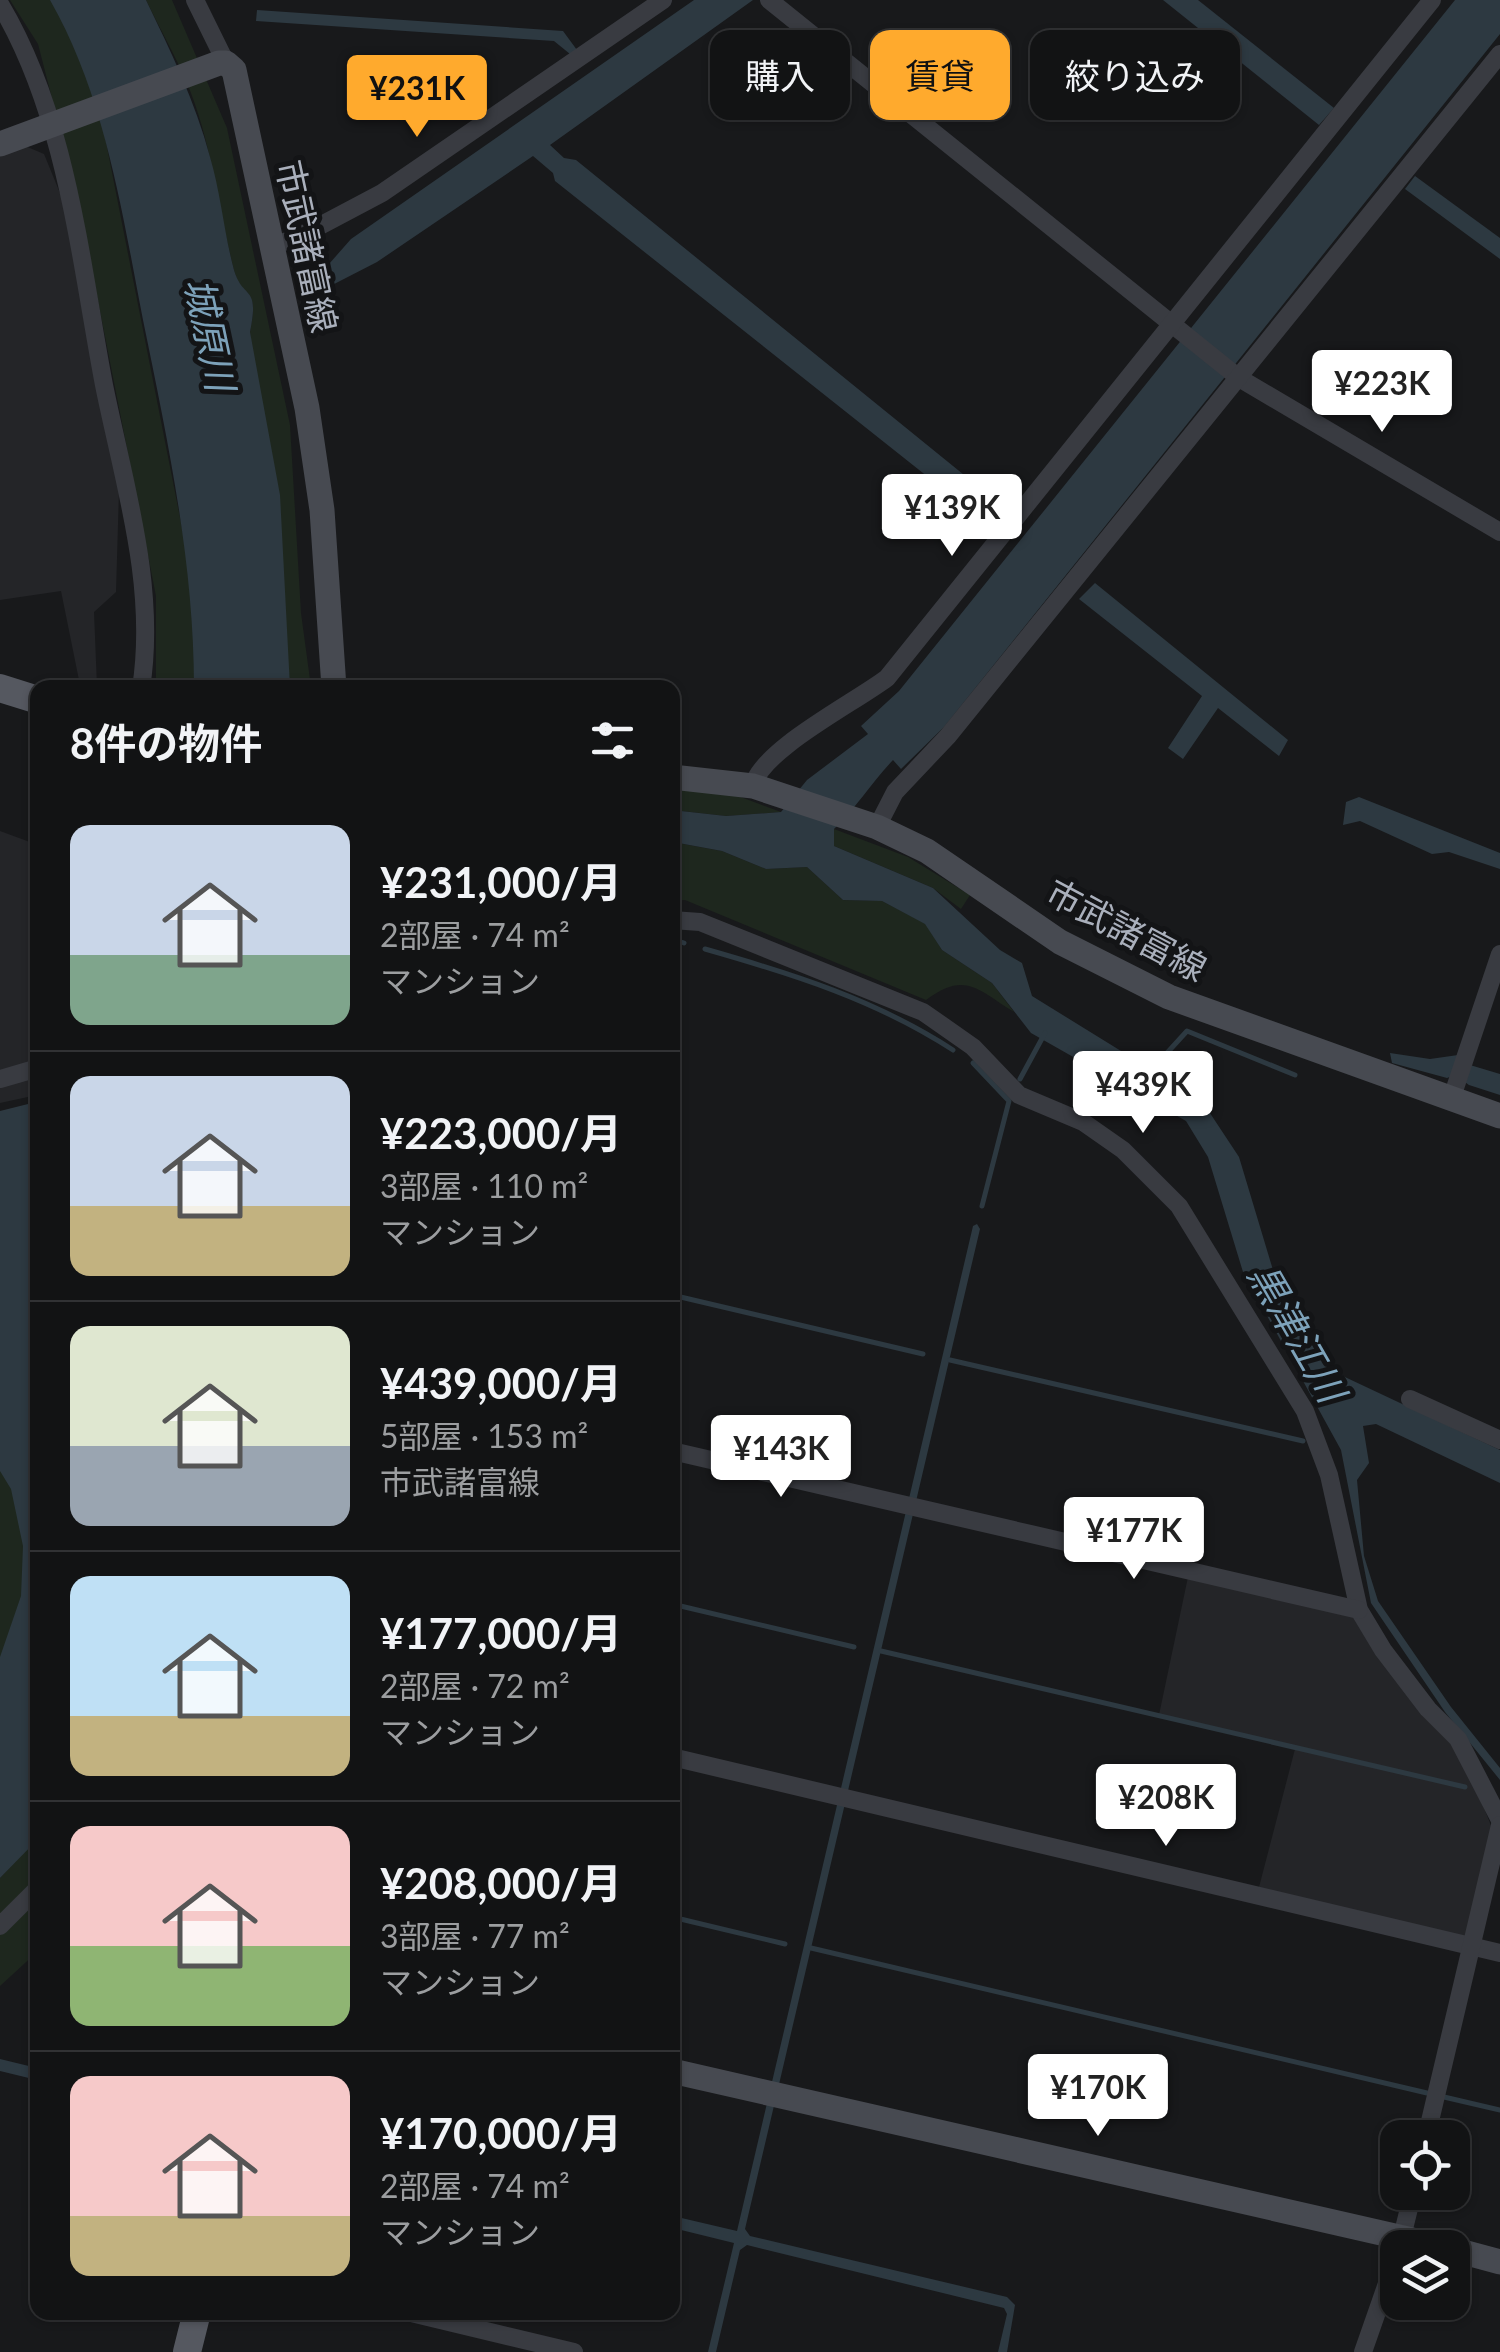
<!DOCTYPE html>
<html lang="ja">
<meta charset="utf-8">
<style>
:root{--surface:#121314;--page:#1b1c1d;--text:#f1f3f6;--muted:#9c9ea0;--line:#313234;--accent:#ffaa2d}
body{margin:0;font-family:Lato,"Noto Sans JP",sans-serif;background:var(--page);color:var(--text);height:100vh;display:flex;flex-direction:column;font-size:38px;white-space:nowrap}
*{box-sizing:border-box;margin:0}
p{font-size:32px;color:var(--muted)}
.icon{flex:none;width:55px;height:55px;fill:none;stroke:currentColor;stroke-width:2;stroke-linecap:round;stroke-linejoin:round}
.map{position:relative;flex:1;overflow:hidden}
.panel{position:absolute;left:30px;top:680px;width:650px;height:1640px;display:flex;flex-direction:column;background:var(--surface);border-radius:20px;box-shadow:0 2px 8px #0004,0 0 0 2px var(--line)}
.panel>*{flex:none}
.banner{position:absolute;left:710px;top:30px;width:640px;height:90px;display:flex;gap:20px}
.buttons{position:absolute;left:1380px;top:2120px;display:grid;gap:20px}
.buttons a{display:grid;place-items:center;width:90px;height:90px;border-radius:20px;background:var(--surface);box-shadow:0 2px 8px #0004,0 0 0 2px var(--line);font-size:50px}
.price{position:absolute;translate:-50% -85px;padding:0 22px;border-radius:10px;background:#fff;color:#222;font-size:32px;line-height:65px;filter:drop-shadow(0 2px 5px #0008)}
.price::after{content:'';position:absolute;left:50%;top:60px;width:30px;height:22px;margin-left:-15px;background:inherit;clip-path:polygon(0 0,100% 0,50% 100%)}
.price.active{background:var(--accent);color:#111}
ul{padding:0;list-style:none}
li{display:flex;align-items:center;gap:30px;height:250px;padding:0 40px}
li+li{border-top:2px solid var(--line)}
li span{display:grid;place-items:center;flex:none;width:280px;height:200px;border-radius:20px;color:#555}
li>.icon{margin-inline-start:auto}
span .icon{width:120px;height:120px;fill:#fffc;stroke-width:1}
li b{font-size:42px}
h2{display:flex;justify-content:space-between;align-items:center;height:120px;padding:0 40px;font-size:42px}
.tag{padding:0 35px;border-radius:20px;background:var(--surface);box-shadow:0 2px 8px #0004,0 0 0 2px var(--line);font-size:35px;line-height:90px}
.tag.active{background:var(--accent);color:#111}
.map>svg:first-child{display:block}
.built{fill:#242528}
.green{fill:#1e271e}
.water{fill:#2d3941}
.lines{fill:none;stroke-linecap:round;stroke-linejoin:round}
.stream{stroke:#2d3941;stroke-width:5}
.street{stroke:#393b41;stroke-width:18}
.secondary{stroke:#474a51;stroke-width:25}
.primary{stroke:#555860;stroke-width:28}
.labels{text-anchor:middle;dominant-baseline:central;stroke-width:10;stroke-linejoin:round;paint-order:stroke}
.street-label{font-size:35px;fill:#aab0bc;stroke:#131416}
.water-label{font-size:38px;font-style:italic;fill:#7da2ba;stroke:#131416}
</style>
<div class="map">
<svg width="1500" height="2352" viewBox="0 0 1500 2352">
<rect width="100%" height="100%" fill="#18191b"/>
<g class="built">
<polygon points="18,143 44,154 62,198 119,491 116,592 94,612 97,686 80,685 61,591 0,600 0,151"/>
<polygon points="0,831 38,845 37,1095 0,1103"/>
<polygon points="1188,1577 1355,1615 1450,1739 1468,1768 1492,1828 1467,1939 1258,1891 1295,1749 1159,1715"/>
</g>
<g class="green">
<polygon points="10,0 78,0 187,553 194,611 194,687 156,687 156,596 78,199 38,44"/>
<path d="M146,0H172L227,128L290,425L301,613L311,687H273L250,332C260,283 242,301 234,270C218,208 212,143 187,83C175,55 159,27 146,0Z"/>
<polygon points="673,788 738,796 781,812 726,816 673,810"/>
<polygon points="834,829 908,857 970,895 961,909 933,888 834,846"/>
<path d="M672,842L722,851L766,869L807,867L843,900L882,901L926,924L942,950L992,983L1014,1012C977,989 965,971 926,1000L685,900L673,901Z"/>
<polygon points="0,1436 38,1534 37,1566 0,1669"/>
<polygon points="37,1839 37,1952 0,1986 0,1878"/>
</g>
<g class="water">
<path d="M50,0H146C171,52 195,101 210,157C221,194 224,233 234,270C243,301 260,283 250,332L280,495L290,687H194C194,563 168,442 143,320C122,212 105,96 50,0Z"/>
<polygon points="694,0 753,0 550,145 564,158 576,160 1006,509 991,527 555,181 553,173 533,156 377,262 305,299 301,279 329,264 351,239"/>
<polygon points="1163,0 1198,0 1334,108 1319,125"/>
<path d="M1455,0H1500V34L944,727L901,769L893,760C871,783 857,807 834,829V846L933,888L1000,950L1022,963L1032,996L1202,1101L1239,1157L1276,1280L1330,1370L1500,1450V1483L1376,1424L1363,1426L1369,1463L1357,1480L1364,1556L1378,1601L1451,1707L1500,1768V1780L1445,1712L1371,1603L1341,1450L1243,1272L1208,1157L1186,1121L1031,1033L992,983L942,950L925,924L882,901L843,900L807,867L766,869L722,851L673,842L672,810L726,816L781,812L807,780L868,734L861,726L899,691Z"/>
<polygon points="257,10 563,31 577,50 570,54 554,41 256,21"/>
<polygon points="1415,176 1500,238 1500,259 1405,189"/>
<polygon points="1095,583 1288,740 1279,756 1218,708 1183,759 1168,748 1202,696 1079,599"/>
<polygon points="1359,797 1500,853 1500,869 1449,852 1432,854 1360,821 1343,825 1346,802"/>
<polygon points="1390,1053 1430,1059 1458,1055 1460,1062 1500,1074 1500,1095 1469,1085 1455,1075 1447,1078 1392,1063"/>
<polygon points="36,1102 38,1839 0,1878 0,1657 21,1596 23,1546 11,1489 0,1471 0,1111"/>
<polygon points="977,1224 980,1229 745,2229 750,2236 1007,2297 1015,2305 1007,2352 998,2352 1007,2314 1004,2308 747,2245 740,2250 716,2352 708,2352 734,2243 673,2228 673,2216 737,2231 973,1226"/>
<polygon points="0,2059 37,2068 37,2080 0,2071"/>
</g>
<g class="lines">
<g class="stream">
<polyline points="672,939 684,943"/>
<path d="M705,949C793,974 876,1000 953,1050"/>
<polyline points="973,1063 1009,1101 982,1206"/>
<polyline points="1146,1076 1187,1031 1295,1075"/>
<polyline points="1020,1079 1045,1033"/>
<polyline points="672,1295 923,1354"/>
<polyline points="950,1360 1303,1441"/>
<polyline points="672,1604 854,1647"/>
<polyline points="881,1651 1465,1787"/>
<polyline points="672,1917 785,1944"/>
<polyline points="811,1948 1427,2093"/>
<polyline points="1444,2097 1500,2110"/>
</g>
<g class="street">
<polyline points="195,0 226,63"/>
<polyline points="769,0 1239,378 1500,532"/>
<path d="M0,4C67,116 80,259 104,385C124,484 157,587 141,688"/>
<polyline points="274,245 297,238 382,193 663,0"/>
<path d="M753,786C761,750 854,703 887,678L1432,0"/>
<polyline points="877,827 895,792 948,736 1500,54"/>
<polyline points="672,920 700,922 923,1012 973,1047 1019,1095 1083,1122 1123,1150 1179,1206 1305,1411 1329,1475 1359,1610 1383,1650 1428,1709 1458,1739 1500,1820"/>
<polyline points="0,1079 38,1068"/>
<polyline points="1452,1097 1500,954"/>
<polyline points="1410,1399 1500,1440"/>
<polyline points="672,1451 1359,1610"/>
<polyline points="672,1757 1500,1953"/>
<polyline points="0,1926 38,1888"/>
<polyline points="1426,2138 1500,1825"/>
<polyline points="1400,2245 1413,2192"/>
<polyline points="407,2312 574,2352"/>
<polyline points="1363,2352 1398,2252"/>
</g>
<g class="secondary">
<polyline points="0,144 219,63 226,63 234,70 307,408 322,510 334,688"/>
<polyline points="672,777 753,786 877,827 927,851 1060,942 1169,997 1500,1116"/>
<polyline points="672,2071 1447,2248"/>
<polyline points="1452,2249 1500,2262"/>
</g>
<g class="primary">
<polyline points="0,688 38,700"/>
<polyline points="187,2352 197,2312"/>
</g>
</g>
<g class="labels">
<g class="street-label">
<text transform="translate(308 246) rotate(78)">市武諸富線</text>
<text transform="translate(1127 929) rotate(28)">市武諸富線</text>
</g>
<g class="water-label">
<text transform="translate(211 334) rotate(78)">城原川</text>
<text transform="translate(1298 1332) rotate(60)">黒津江川</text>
</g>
</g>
</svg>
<div class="buttons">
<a><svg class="icon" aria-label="locate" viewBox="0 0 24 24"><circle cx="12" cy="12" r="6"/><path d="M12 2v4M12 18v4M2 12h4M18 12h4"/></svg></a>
<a><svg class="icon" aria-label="layers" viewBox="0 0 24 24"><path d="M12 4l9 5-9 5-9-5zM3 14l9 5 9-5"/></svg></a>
</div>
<b class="price active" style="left:417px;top:140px">¥231K</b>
<b class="price" style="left:1382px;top:435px">¥223K</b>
<b class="price" style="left:952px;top:559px">¥139K</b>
<b class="price" style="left:1143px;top:1136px">¥439K</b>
<b class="price" style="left:781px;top:1500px">¥143K</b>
<b class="price" style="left:1134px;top:1582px">¥177K</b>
<b class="price" style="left:1166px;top:1849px">¥208K</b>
<b class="price" style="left:1098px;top:2139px">¥170K</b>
<div class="banner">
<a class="tag">購入</a>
<a class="tag active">賃貸</a>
<a class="tag">絞り込み</a>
</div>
<section class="panel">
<h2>8件の物件<svg class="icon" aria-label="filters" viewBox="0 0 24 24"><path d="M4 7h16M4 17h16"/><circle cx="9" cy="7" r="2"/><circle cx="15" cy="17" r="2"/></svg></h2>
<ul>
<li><span style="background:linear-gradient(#c9d6e8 65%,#7fa58c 0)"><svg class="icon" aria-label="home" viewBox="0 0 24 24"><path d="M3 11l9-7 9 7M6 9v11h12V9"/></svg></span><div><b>¥231,000/月</b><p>2部屋 · 74 m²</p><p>マンション</p></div></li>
<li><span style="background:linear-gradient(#c9d6e8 65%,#c2b280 0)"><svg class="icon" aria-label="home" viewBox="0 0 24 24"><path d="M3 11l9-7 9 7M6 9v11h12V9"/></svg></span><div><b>¥223,000/月</b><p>3部屋 · 110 m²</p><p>マンション</p></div></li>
<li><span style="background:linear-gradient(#dfe7d0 60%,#9aa5b1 0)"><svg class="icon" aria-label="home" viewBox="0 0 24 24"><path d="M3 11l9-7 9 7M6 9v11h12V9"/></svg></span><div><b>¥439,000/月</b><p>5部屋 · 153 m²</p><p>市武諸富線</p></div></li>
<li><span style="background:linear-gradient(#bfe0f5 70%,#c2b280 0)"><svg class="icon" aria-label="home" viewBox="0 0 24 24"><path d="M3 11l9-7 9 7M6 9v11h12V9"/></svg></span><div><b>¥177,000/月</b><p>2部屋 · 72 m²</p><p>マンション</p></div></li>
<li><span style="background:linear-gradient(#f6c9c9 60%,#8fb573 0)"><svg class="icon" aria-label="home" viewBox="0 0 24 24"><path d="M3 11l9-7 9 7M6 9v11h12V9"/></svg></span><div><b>¥208,000/月</b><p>3部屋 · 77 m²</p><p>マンション</p></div></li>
<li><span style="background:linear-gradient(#f6c9c9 70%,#c2b280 0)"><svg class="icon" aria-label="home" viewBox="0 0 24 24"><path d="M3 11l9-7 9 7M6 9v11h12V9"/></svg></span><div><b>¥170,000/月</b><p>2部屋 · 74 m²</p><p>マンション</p></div></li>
</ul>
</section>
</div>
